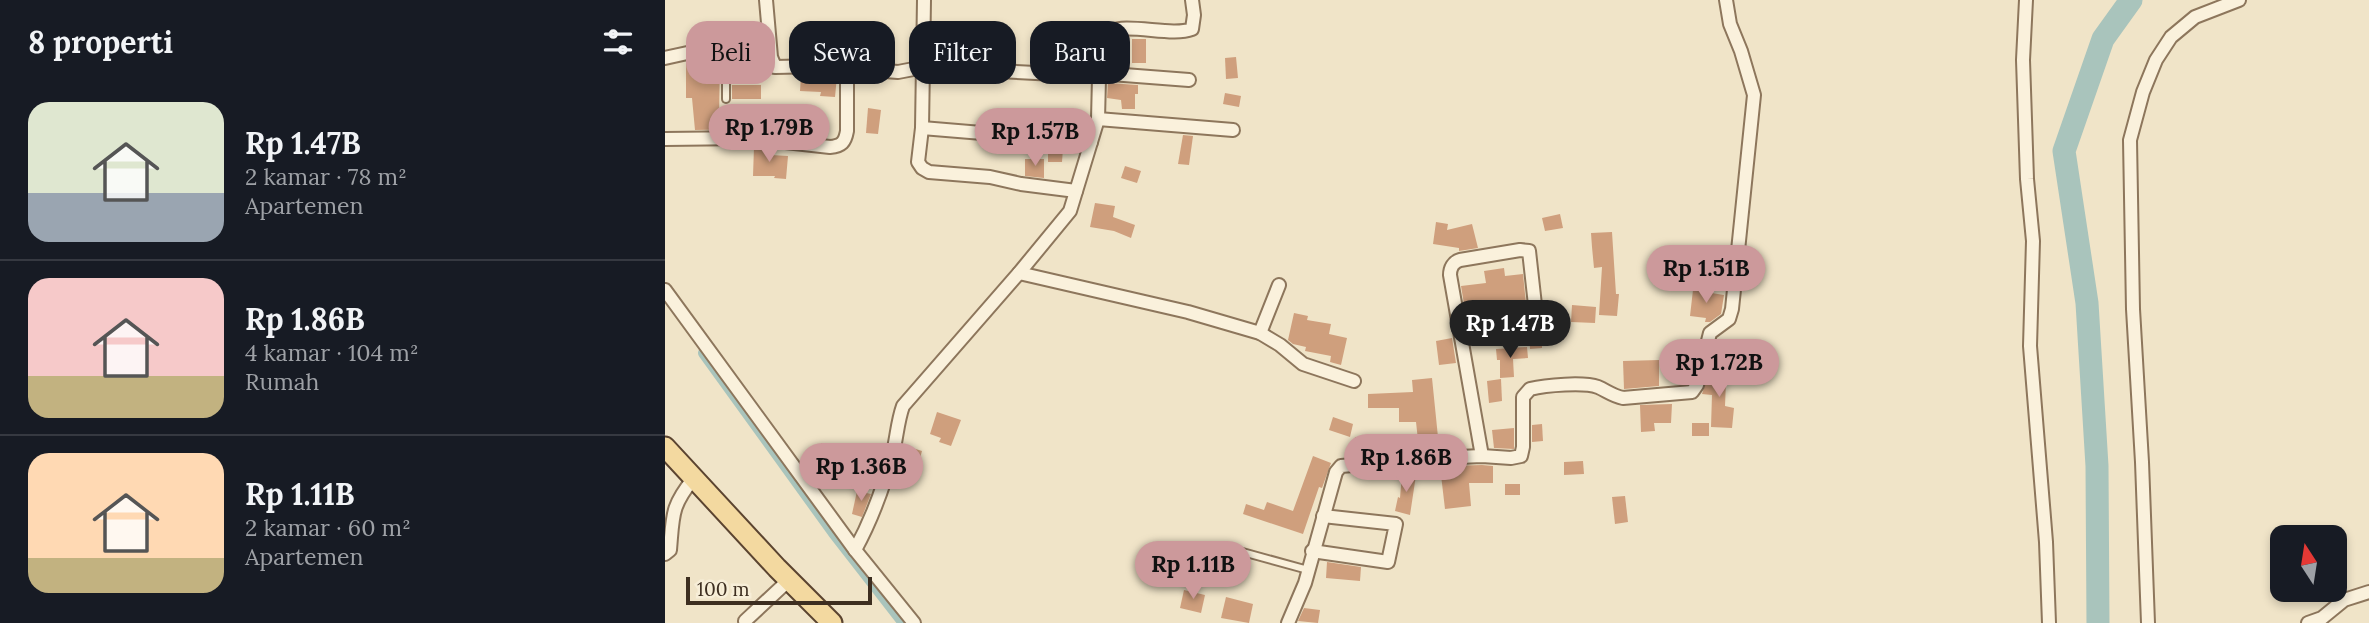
<!DOCTYPE html>
<html lang="id">
<meta charset="utf-8">
<style>
:root{--surface:#171b24;--page:#242831;--text:#f1f3f6;--muted:#9ea1a6;--line:#363941;--accent:#cc999b}
body{margin:0;font-family:Lora,serif;background:var(--page);color:var(--text);height:100vh;display:flex;flex-direction:column;font-size:26px;white-space:nowrap}
*{box-sizing:border-box;margin:0}
p{font-size:23px;color:var(--muted)}
.icon{flex:none;width:38px;height:38px;fill:none;stroke:currentColor;stroke-width:2;stroke-linecap:round;stroke-linejoin:round}
.map{position:relative;flex:1;overflow:hidden}
.details{display:flex;flex-direction:column;background:var(--surface);width:665px}
.details>*{flex:none}
.hud{position:absolute;left:21px;top:21px;width:665px;height:63px;display:flex;gap:14px}
.needle{width:46px;rotate:348deg}
.controls{position:absolute;left:1605px;top:525px;display:grid;gap:14px}
.controls a{display:grid;place-items:center;width:77px;height:77px;border-radius:14px;background:var(--surface);box-shadow:0 4px 10px #0003;font-size:35px}
.scale{position:absolute;left:21px;bottom:18px;width:186px;box-sizing:border-box;padding-left:7px;border:4px solid #3d2e20;border-top:0;font-size:19px;line-height:24px;white-space:nowrap;color:#3d2e20;-webkit-text-stroke:5px #f7eed8;paint-order:stroke}
.price{position:absolute;translate:-50% -60px;padding:0 16px;border-radius:24px;background:var(--accent);color:#111;font-size:23px;line-height:46px;filter:drop-shadow(0 2px 4px #0008)}
.price::after{content:'';position:absolute;left:50%;top:42px;width:21px;height:16px;margin-left:-10px;background:inherit;clip-path:polygon(0 0,100% 0,50% 100%)}
.price.selected{background:#222;color:#fff}
ul{padding:0;list-style:none}
li{display:flex;align-items:center;gap:21px;height:175px;padding:0 28px}
li+li{border-top:2px solid var(--line)}
li span{display:grid;place-items:center;flex:none;width:196px;height:140px;border-radius:21px;color:#555}
li>.icon{margin-inline-start:auto}
span .icon{width:84px;height:84px;fill:#fffc;stroke-width:1}
li b{font-size:30px}
h2{display:flex;justify-content:space-between;align-items:center;height:84px;padding:0 28px;font-size:30px}
.pill{padding:0 24px;border-radius:21px;background:var(--surface);box-shadow:0 4px 10px #0003;font-size:24px;line-height:63px}
.pill.selected{background:var(--accent);color:#111}
main{display:flex;flex:1;min-height:0}
.map>svg:first-child{display:block}
.lines{fill:none;stroke-linecap:round;stroke-linejoin:round}
.canal{stroke:#a9c4bc;stroke-width:12}
.river{stroke:#a9c4bc;stroke-width:23}
.building{fill:#cf9f7d}
.service-casing{stroke:#8d765c;stroke-width:10}
.minor-casing{stroke:#8d765c;stroke-width:16}
.primary-casing{stroke:#5b4430;stroke-width:23}
.service{stroke:#faf1dc;stroke-width:6}
.minor{stroke:#faf1dc;stroke-width:12}
.primary{stroke:#f3d9a0;stroke-width:19}
</style>
<main>
<section class="details">
<h2>8 properti<svg class="icon" aria-label="filters" viewBox="0 0 24 24"><path d="M4 7h16M4 17h16"/><circle cx="9" cy="7" r="2"/><circle cx="15" cy="17" r="2"/></svg></h2>
<ul>
<li><span style="background:linear-gradient(#dfe7d0 65%,#9aa5b1 0)"><svg class="icon" aria-label="home" viewBox="0 0 24 24"><path d="M3 11l9-7 9 7M6 9v11h12V9"/></svg></span><div><b>Rp 1.47B</b><p>2 kamar · 78 m²</p><p>Apartemen</p></div></li>
<li><span style="background:linear-gradient(#f6c9c9 70%,#c2b280 0)"><svg class="icon" aria-label="home" viewBox="0 0 24 24"><path d="M3 11l9-7 9 7M6 9v11h12V9"/></svg></span><div><b>Rp 1.86B</b><p>4 kamar · 104 m²</p><p>Rumah</p></div></li>
<li><span style="background:linear-gradient(#ffd9b3 75%,#c2b280 0)"><svg class="icon" aria-label="home" viewBox="0 0 24 24"><path d="M3 11l9-7 9 7M6 9v11h12V9"/></svg></span><div><b>Rp 1.11B</b><p>2 kamar · 60 m²</p><p>Apartemen</p></div></li>
</ul>
</section>
<div class="map">
<svg width="1704" height="623" viewBox="0 0 1704 623">
<rect width="100%" height="100%" fill="#f0e4c8"/>
<g class="lines">
<polyline class="canal" points="39,353 169,533 239,623"/>
<polyline class="river" points="1433,623 1432,466 1422,303 1399,151 1438,39 1466,0"/>
</g>
<g class="building">
<polygon points="88,24 90,38 70,40 68,27"/>
<rect x="467" y="39" width="14" height="24"/>
<polygon points="571,57 573,78 561,79 560,58"/>
<polygon points="55,59 54,119 84,121 84,129 30,130 27,98 21,98 21,62"/>
<polygon points="136,75 172,76 170,97 155,96 156,92 135,91"/>
<polygon points="443,83 473,85 473,94 470,94 470,109 457,109 456,100 442,98"/>
<rect x="67" y="85" width="29" height="14"/>
<polygon points="560,93 576,96 574,107 558,104"/>
<polygon points="203,108 216,110 213,134 201,133"/>
<polygon points="518,135 528,136 524,165 513,164"/>
<polygon points="89,147 106,149 106,155 123,156 121,179 109,178 110,176 88,176"/>
<polygon points="383,147 398,148 397,162 383,162"/>
<polygon points="360,159 379,159 379,178 360,176"/>
<polygon points="460,166 476,171 472,183 456,178"/>
<polygon points="430,203 450,206 448,217 470,225 466,238 449,231 425,227"/>
<polygon points="895,214 898,228 880,231 877,218"/>
<polygon points="771,222 783,224 782,230 807,224 813,248 794,251 794,248 768,244"/>
<polygon points="947,232 951,294 954,294 952,316 934,315 937,267 929,268 927,247 926,233"/>
<polygon points="839,268 840,276 858,274 861,304 801,316 796,286 821,283 819,271"/>
<polygon points="1028,290 1059,295 1056,314 1045,322 1040,322 1041,318 1025,316"/>
<polygon points="907,305 931,307 930,323 906,322"/>
<polygon points="629,313 643,316 642,320 666,324 664,334 682,338 676,365 665,362 666,356 640,351 641,347 628,344 623,340"/>
<polygon points="894,329 894,343 877,343 877,348 865,349 864,330"/>
<polygon points="787,338 791,363 774,365 771,341"/>
<polygon points="862,347 863,358 848,359 849,377 835,378 835,360 832,360 831,349"/>
<polygon points="994,360 994,386 959,389 958,361"/>
<polygon points="1045,370 1066,371 1065,381 1061,381 1060,406 1069,408 1067,428 1046,427 1047,395 1037,394"/>
<polygon points="767,378 774,447 754,449 751,422 734,422 734,408 703,408 703,394 748,392 747,380"/>
<polygon points="836,379 837,401 824,403 822,381"/>
<polygon points="1007,404 1006,423 989,423 990,431 976,432 975,405"/>
<polygon points="272,412 296,420 286,446 274,442 276,438 265,434"/>
<polygon points="668,417 688,424 685,437 664,430"/>
<rect x="1027" y="423" width="17" height="13"/>
<polygon points="877,424 878,441 867,442 867,425"/>
<polygon points="849,428 849,449 829,448 827,430"/>
<polygon points="690,437 713,440 711,450 689,448"/>
<polygon points="156,443 194,451 190,467 178,464 166,488 149,480 157,463 158,457 155,454"/>
<polygon points="238,445 257,451 253,465 235,459"/>
<polygon points="648,456 666,463 657,488 654,487 638,534 578,514 581,504 599,510 602,502 628,511"/>
<polygon points="918,461 919,474 899,475 899,462"/>
<polygon points="817,465 828,466 828,483 804,483 806,506 780,509 776,475 781,475 782,466"/>
<polygon points="737,474 751,475 745,515 730,511 733,497 735,498"/>
<rect x="840" y="484" width="15" height="11"/>
<polygon points="192,491 206,494 197,517 187,514"/>
<polygon points="960,496 963,522 950,524 947,497"/>
<polygon points="662,562 696,567 695,581 661,578"/>
<polygon points="519,590 540,595 536,613 515,608"/>
<polygon points="561,597 588,604 584,623 556,618"/>
<polygon points="639,608 655,610 653,623 633,621"/>
</g>
<g class="lines">
<defs>
<g id="service">
<polyline points="61,99 61,49"/>
<polyline points="563,548 643,570"/>
</g>
<g id="minor">
<polyline points="101,0 106,57 110,67 155,66 233,72 259,67 390,74 433,73 524,80"/>
<polyline points="259,0 257,128 253,162 257,168 264,172 325,177 356,184 411,191"/>
<polyline points="1361,0 1358,60 1362,179 1368,241 1365,346 1381,542 1384,623"/>
<polyline points="0,58 27,52 104,46"/>
<polyline points="433,119 568,130"/>
<polyline points="257,128 426,142"/>
<path d="M0,139L83,138L165,147C177,146 180,142 182,131V69"/>
<polyline points="354,273 523,312 595,333 615,345 638,364 689,381"/>
<polyline points="0,290 190,550 249,623"/>
<path d="M794,326L868,314L870,305L864,251L855,250L795,260C788,262 785,268 785,275L817,456"/>
<polyline points="595,333 614,285"/>
<polyline points="140,479 149,460"/>
<path d="M190,550C207,519 220,483 229,448C232,434 233,420 238,406L354,273L405,211L433,119L435,37C452,18 503,38 527,29L529,15L527,0"/>
<polyline points="647,551 723,562 731,524 658,516"/>
<path d="M0,554L5,550C8,515 6,506 29,478"/>
<polyline points="80,621 124,580"/>
<path d="M623,623L640,583L671,472L676,466L771,458L817,456L846,458L856,456L858,447V397L865,389C881,385 919,382 933,387C942,391 948,396 958,398L1027,392L1032,385L1045,333L1064,319L1067,309L1089,95L1076,51L1065,24L1061,0"/>
<polyline points="1483,623 1477,462 1468,309 1465,140 1478,92 1491,60 1506,37 1530,17 1574,0"/>
<polyline points="1643,623 1657,618 1679,600 1704,592"/>
</g>
<polyline id="primary" points="0,447 112,568 167,623"/>
</defs>
<use href="#service" class="service-casing"/>
<use href="#minor" class="minor-casing"/>
<use href="#primary" class="primary-casing"/>
<use href="#service" class="service"/>
<use href="#minor" class="minor"/>
<use href="#primary" class="primary"/>
</g>
</svg>
<div class="controls">
<a><svg class="needle" viewBox="-14 -14 28 28"><path d="M0-13l5 13h-10z" fill="#e53935"/><path d="M0 13l5-13h-10z" fill="#9ea1a6"/></svg></a>
</div>
<div class="scale">100 m</div>
<b class="price" style="left:104px;top:164px">Rp 1.79B</b>
<b class="price" style="left:370px;top:168px">Rp 1.57B</b>
<b class="price" style="left:1041px;top:305px">Rp 1.51B</b>
<b class="price selected" style="left:845px;top:360px">Rp 1.47B</b>
<b class="price" style="left:1054px;top:399px">Rp 1.72B</b>
<b class="price" style="left:741px;top:494px">Rp 1.86B</b>
<b class="price" style="left:196px;top:503px">Rp 1.36B</b>
<b class="price" style="left:528px;top:601px">Rp 1.11B</b>
<div class="hud">
<a class="pill selected">Beli</a>
<a class="pill">Sewa</a>
<a class="pill">Filter</a>
<a class="pill">Baru</a>
</div>
</div>
</main>
